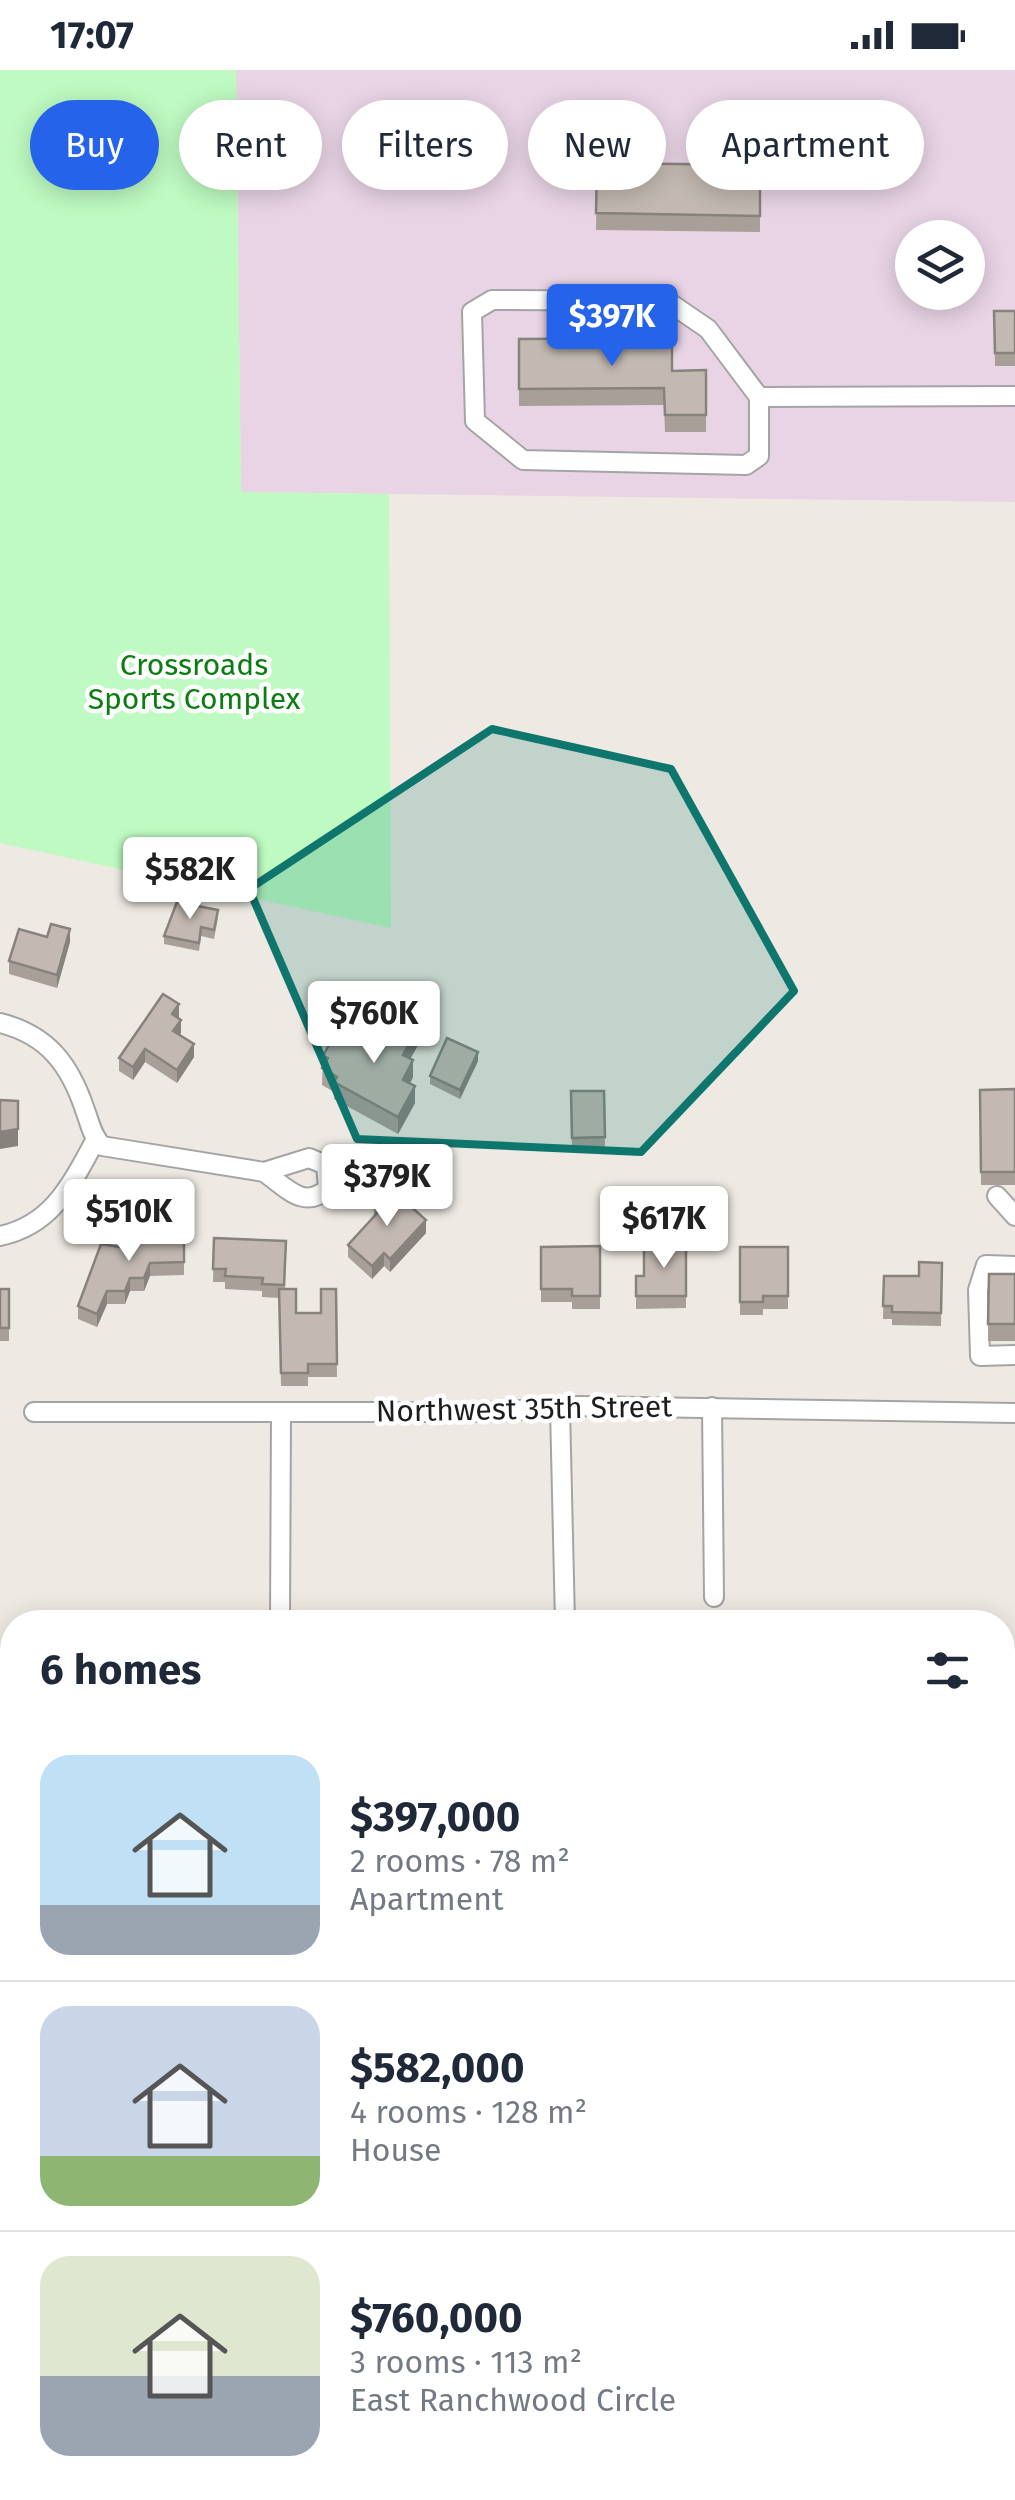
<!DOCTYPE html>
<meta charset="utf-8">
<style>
:root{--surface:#fff;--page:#f6f6f7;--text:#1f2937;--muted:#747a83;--line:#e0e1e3;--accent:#2563eb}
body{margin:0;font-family:"Fira Sans",sans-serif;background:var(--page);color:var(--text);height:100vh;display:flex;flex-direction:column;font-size:38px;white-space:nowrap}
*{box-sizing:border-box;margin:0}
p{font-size:32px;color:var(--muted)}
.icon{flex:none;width:55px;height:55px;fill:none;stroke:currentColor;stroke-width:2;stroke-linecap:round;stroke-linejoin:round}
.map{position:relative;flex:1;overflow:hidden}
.details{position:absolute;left:0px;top:1540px;width:1015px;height:890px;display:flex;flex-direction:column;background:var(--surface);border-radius:40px 40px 0 0;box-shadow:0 5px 25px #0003}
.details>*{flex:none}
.hud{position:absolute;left:30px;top:30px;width:955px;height:90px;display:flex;gap:20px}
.tools{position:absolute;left:895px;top:150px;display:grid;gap:20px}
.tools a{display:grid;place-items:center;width:90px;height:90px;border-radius:50%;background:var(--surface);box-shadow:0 5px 25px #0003;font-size:50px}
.price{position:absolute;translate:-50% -85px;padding:0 22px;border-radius:10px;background:#fff;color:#222;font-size:32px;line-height:65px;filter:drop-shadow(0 2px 5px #0008)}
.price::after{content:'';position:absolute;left:50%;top:60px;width:30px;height:22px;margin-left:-15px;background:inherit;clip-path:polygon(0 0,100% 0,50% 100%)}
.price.selected{background:var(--accent);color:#fff}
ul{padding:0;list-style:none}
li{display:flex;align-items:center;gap:30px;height:250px;padding:0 40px}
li+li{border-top:2px solid var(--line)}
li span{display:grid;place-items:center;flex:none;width:280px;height:200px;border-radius:30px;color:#555}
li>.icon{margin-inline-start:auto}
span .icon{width:120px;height:120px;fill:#fffc;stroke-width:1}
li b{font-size:42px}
h2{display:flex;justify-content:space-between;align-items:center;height:120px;padding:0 40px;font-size:42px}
.tag{padding:0 35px;border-radius:45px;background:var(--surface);box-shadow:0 5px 25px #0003;font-size:35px;line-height:90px}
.tag.selected{background:var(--accent);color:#fff}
.status{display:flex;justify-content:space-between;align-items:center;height:70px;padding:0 50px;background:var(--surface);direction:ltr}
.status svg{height:28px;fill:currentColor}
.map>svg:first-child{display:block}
.industrial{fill:#e8d4e5;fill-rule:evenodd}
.education{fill:#fffedb}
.park{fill:#befac1}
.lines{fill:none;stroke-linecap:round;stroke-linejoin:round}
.minor-casing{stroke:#a4a4a4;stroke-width:22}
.minor{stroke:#fff;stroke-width:18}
.wall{fill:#a89f99}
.shaded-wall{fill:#88827d}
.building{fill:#c3b9b2;stroke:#88827d;stroke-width:2.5}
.marked{fill:#0f766e;fill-opacity:0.2;stroke:#0f766e;stroke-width:8;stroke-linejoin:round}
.labels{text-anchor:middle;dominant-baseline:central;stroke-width:9;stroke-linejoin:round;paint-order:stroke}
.park-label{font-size:30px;fill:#097d10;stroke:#fff}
.street-label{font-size:30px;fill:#1d1d1d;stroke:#fff}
</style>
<div class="status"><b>17:07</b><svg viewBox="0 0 49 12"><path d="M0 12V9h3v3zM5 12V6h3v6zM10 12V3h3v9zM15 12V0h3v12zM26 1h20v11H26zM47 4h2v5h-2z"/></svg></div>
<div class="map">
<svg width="1015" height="2430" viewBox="0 0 1015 2430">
<rect width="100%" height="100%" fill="#eeeae3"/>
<path class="industrial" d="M236,0H1015V432L241,422ZM912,168H968V222H912Z"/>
<polygon class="education" points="1002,2150 1015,2150 1015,2430 280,2430 315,2418 1002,2418"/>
<polygon class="park" points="0,0 236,0 241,422 389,424 391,858 0,773"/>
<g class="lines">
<defs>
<g id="minor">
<polygon points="492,230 667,231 708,259 759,327 759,386 746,395 523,390 475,351 472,242"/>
<polyline points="759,327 1015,326"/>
<path d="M0,953C48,965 70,995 85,1040C90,1053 92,1066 102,1076L264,1102L309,1088L326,1095L328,1118C304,1141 286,1117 264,1102"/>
<polyline points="997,1126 1015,1146"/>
<path d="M0,1166C53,1155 72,1113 96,1069"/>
<polyline points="1015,1196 986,1195 978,1220 980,1286 1015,1285"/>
<polyline points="712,1337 714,1527"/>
<polyline points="560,1338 565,1552"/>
<polyline points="34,1342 488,1342 579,1336 1015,1343"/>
<polyline points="280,1552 281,1344"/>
<polyline points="0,1695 12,1695"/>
<polyline points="1002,1895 1015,1895"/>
<polyline points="0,2048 12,2048"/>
<polyline points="0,2409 12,2409"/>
<polyline points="289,2418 291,2430"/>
</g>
</defs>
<use href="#minor" class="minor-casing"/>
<use href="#minor" class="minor"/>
</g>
<g class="wall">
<polygon points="597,93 760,95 760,162 596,160"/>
<polygon points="994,241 1015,241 1015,296 995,296"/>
<polygon points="519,269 672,301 706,300 706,362 665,362 664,335 519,336"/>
<polygon points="218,848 214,869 201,866 199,881 164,874 164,866"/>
<polygon points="70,872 57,918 9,904 9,891"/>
<polygon points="179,947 181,963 179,965 194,987 177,1013 145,992 133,1010 119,1001 119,988"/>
<polygon points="418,975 410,989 413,1007 410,1014 415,1033 398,1064 334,1029 334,1022 322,1015 323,986"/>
<polygon points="478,991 460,1029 430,1014 430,1006"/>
<polygon points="1015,1019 1015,1115 981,1115 980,1020"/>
<polygon points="571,1021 604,1021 605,1080 572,1081"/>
<polygon points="374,1136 426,1163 390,1202 384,1196 372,1209 348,1187 348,1175 374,1146"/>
<polygon points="686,1167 686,1238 636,1239 636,1206 644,1206 672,1177"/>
<polygon points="176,1168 184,1168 184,1205 150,1206 144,1221 130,1221 125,1234 107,1234 97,1257 78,1249 78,1236 126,1178"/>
<polygon points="214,1168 286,1171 285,1219 296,1243 321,1243 336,1219 337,1307 308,1307 308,1316 281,1316 279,1228 262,1227 262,1221 225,1219 225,1212 213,1212"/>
<polygon points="600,1176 600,1239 572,1239 572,1232 541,1232 541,1177"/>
<polygon points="740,1177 788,1177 788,1239 763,1239 763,1245 740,1245"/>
<polygon points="942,1193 941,1256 892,1255 892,1249 883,1249 884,1206 919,1206"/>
<polygon points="989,1204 1015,1204 1015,1271 988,1271"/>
<rect x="0" y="1219" width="9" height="52"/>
<polygon points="652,2418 684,2418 679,2423 679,2430 652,2430"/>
</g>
<g class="shaded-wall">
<polygon points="70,859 70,872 57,918 57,905"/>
<polygon points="179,934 179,947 172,957 172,944"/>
<polygon points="181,950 181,963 173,974 173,961"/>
<polygon points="418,958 418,975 403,1002 403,985"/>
<polygon points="194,974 194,987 177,1013 177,1000"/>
<polygon points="145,979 145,992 133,1010 133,997"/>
<polygon points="478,982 478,991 460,1029 460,1020"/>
<polygon points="413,990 413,1007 403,1026 403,1010"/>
<polygon points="415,1016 415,1033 398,1064 398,1047"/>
<polygon points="18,1059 18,1076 0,1079 0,1062"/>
<polygon points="426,1150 426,1163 390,1202 390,1189"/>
<polygon points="384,1183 384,1196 372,1209 372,1196"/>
<polygon points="150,1193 150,1206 144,1221 144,1208"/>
<polygon points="130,1208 130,1221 125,1234 125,1221"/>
<polygon points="107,1221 107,1234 97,1257 97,1244"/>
</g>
<g class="building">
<polygon points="597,93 760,95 760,146 596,143"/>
<polygon points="994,241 1015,241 1015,283 995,283"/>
<polygon points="672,268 672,301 706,300 706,345 665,345 664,318 519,319 519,269"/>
<polygon points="177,832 218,840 214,860 201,857 199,873 164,866"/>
<polygon points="51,854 70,859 57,905 9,891 19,859 47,867"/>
<polygon points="163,924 179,934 172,944 181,950 173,961 194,974 177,1000 145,979 133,997 119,988"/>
<polygon points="396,947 418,958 403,985 413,990 403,1010 415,1016 398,1047 334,1012 337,1007 322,998 328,988 323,986 338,958 378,980"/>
<polygon points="447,968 478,982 460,1020 430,1006"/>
<polygon points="1015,1019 1015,1102 981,1102 980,1020"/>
<polygon points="571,1021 604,1021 605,1067 572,1068"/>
<polygon points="0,1030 18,1031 18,1059 0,1062"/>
<polygon points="390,1118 426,1150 390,1189 384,1183 372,1196 348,1175 379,1141 374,1136"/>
<polygon points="133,1161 176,1161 176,1168 184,1168 184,1192 150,1193 144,1208 130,1208 125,1221 107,1221 97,1244 78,1236 101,1174 126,1178"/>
<polygon points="672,1167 686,1167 686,1226 636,1226 636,1206 644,1206 644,1177 672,1177"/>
<polygon points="214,1168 286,1171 284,1215 262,1214 263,1208 225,1206 226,1199 213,1199"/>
<polygon points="600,1176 600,1226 572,1226 572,1219 541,1219 541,1177"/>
<polygon points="740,1177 788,1177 788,1226 763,1226 763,1232 740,1232"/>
<polygon points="919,1192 942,1193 941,1243 892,1242 892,1236 883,1236 884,1206 919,1206"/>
<polygon points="989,1204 1015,1204 1015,1254 988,1254"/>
<rect x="0" y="1219" width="9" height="39"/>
<polygon points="279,1219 296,1219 296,1243 321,1243 321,1219 336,1219 337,1294 308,1294 308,1303 281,1303"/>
<polygon points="390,2418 461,2418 461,2430 364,2430 364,2424 390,2424"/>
<polygon points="652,2418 679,2418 679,2424 652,2425"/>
</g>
<path class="marked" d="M492,659L671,699L794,921L641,1082L357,1069L249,819Z"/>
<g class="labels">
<g class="park-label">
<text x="194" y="595">Crossroads<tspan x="194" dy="34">Sports Complex</tspan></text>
</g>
<g class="street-label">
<text transform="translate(524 1339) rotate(-1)">Northwest 35th Street</text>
</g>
</g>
</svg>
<div class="tools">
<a><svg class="icon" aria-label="layers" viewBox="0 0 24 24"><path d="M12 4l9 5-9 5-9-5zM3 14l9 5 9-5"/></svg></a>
</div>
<b class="price selected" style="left:612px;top:299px">$397K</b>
<b class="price" style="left:190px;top:852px">$582K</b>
<b class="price" style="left:374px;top:996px">$760K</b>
<b class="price" style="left:387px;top:1159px">$379K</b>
<b class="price" style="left:129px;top:1194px">$510K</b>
<b class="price" style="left:664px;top:1201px">$617K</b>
<div class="hud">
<a class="tag selected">Buy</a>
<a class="tag">Rent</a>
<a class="tag">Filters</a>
<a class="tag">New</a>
<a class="tag">Apartment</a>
</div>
<section class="details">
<h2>6 homes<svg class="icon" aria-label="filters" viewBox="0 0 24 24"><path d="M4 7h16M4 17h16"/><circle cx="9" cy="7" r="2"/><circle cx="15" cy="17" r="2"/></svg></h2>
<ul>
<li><span style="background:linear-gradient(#bfe0f5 75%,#9aa5b1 0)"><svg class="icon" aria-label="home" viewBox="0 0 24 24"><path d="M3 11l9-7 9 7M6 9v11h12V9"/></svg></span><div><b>$397,000</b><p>2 rooms · 78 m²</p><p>Apartment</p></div></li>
<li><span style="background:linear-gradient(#c9d6e8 75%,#8fb573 0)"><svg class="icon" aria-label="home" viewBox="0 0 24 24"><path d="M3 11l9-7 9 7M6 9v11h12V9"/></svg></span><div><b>$582,000</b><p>4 rooms · 128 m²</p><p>House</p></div></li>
<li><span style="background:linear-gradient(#dfe7d0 60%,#9aa5b1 0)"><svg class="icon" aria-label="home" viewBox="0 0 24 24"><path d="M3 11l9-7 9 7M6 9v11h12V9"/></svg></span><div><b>$760,000</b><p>3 rooms · 113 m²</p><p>East Ranchwood Circle</p></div></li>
</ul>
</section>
</div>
